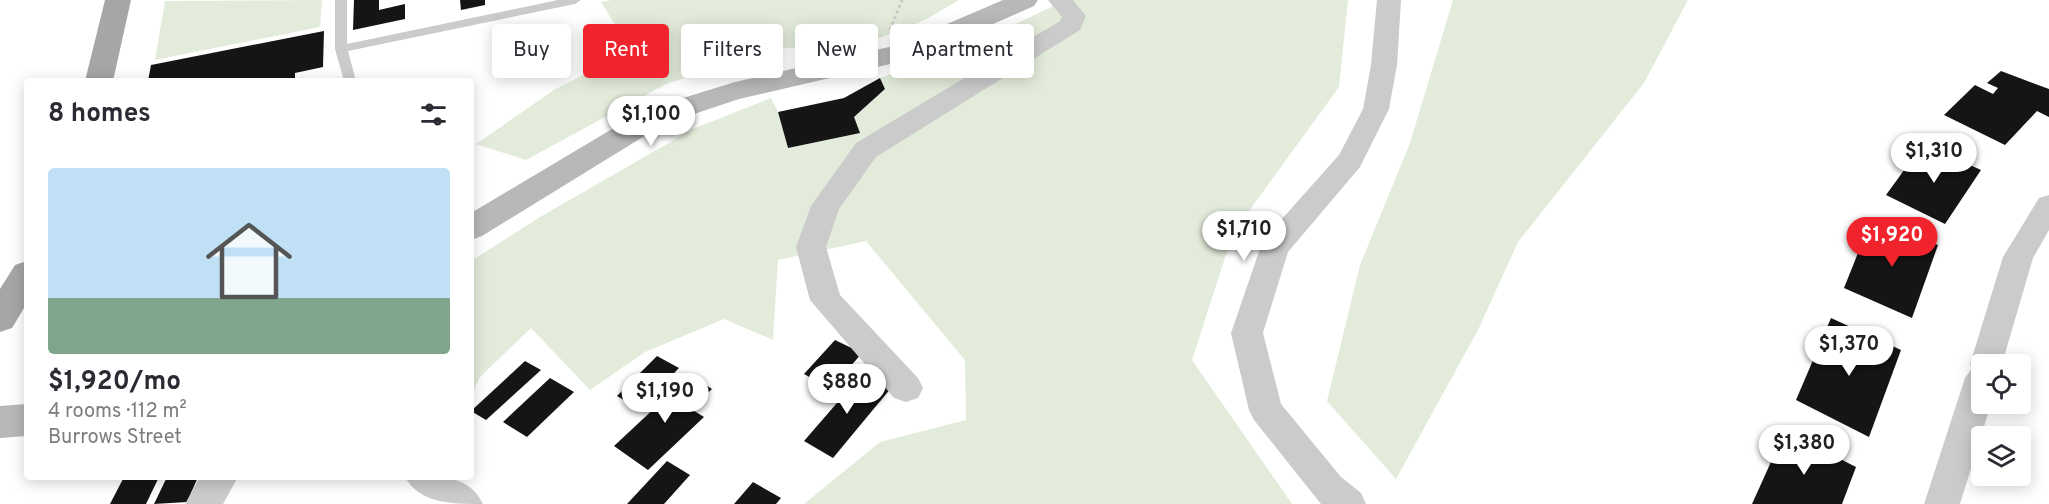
<!DOCTYPE html>
<meta charset="utf-8">
<style>
:root{--surface:#fff;--page:#f7f7f7;--text:#2b2b33;--muted:#7c7c81;--accent:#f1232c}
body{margin:0;font-family:Overpass,sans-serif;background:var(--page);color:var(--text);height:100vh;display:flex;flex-direction:column;font-size:22px;white-space:nowrap}
*{box-sizing:border-box;margin:0}
p{font-size:20px;color:var(--muted)}
.icon{flex:none;width:33px;height:33px;fill:none;stroke:currentColor;stroke-width:2;stroke-linecap:round;stroke-linejoin:round}
.map{position:relative;flex:1;overflow:hidden}
.panel{position:absolute;left:24px;top:78px;width:450px;height:402px;display:flex;flex-direction:column;background:var(--surface);border-radius:6px;box-shadow:0 3px 15px #0003}
.panel>*{flex:none}
.top-card{position:absolute;left:492px;top:24px;width:570px;height:54px;display:flex;gap:12px}
.controls{position:absolute;left:1971px;top:354px;display:grid;gap:12px}
.controls a{display:grid;place-items:center;width:60px;height:60px;border-radius:6px;background:var(--surface);box-shadow:0 3px 15px #0003;font-size:30px}
.price{position:absolute;translate:-50% -51px;padding:0 14px;border-radius:21px;background:#fff;color:#222;font-size:20px;line-height:39px;filter:drop-shadow(0 2px 3px #0008)}
.price::after{content:'';position:absolute;left:50%;top:36px;width:18px;height:14px;margin-left:-9px;background:inherit;clip-path:polygon(0 0,100% 0,50% 100%)}
.price.on{background:var(--accent);color:#fff}
ul{padding:0;list-style:none}
li{display:grid;align-content:center;gap:12px;height:318px;padding:0 24px}
li span{display:grid;place-items:center;height:186px;border-radius:6px;color:#555}
li>.icon{margin-inline-start:auto}
span .icon{width:108px;height:108px;fill:#fffc;stroke-width:1}
li b{font-size:26px}
h2{display:flex;justify-content:space-between;align-items:center;height:72px;padding:0 24px;font-size:26px}
.pill{padding:0 21px;border-radius:6px;background:var(--surface);box-shadow:0 3px 15px #0003;font-size:21px;line-height:54px}
.pill.on{background:var(--accent);color:#fff}
.map>svg:first-child{display:block}
.green{fill:#e3ecda}
.building{fill:#151515}
.lines{fill:none;stroke-linecap:round;stroke-linejoin:round}
.path{stroke:#cbcbcb;stroke-width:3;stroke-dasharray:3 3;stroke-linecap:butt}
.lane{fill:#cbcbcb;fill-rule:evenodd}
.street{fill:#cbcbcb;fill-rule:evenodd}
.secondary{fill:#b8b8b8;fill-rule:evenodd}
.primary{fill:#a6a6a6;fill-rule:evenodd}
</style>
<div class="map">
<svg width="2049" height="504" viewBox="0 0 2049 504">
<rect width="100%" height="100%" fill="#fff"/>
<g class="green">
<polygon points="322,0 320,27 155,60 165,1"/>
<polygon points="612,0 959,0 925,20 877,39 779,49 666,84 526,160 476,144 554,90 631,50 601,2"/>
<polygon points="1065,0 1348,0 1339,87 1233,233 1192,360 1292,504 804,504 880,442 966,420 965,360 866,241 778,260 773,340 724,319 645,352 590,390 531,328 480,377 471,395 471,261 540,217 693,129 771,98 778,112 788,148 859,133 854,117 885,89 880,78 979,42"/>
<polygon points="1453,0 1688,0 1644,83 1518,242 1478,330 1396,479 1327,401 1360,265 1410,143"/>
</g>
<g class="building">
<polygon points="354,0 379,0 379,10 405,4 405,19 353,30"/>
<polygon points="460,0 485,0 485,5 461,10"/>
<polygon points="324,31 323,67 295,73 295,81 148,81 151,65"/>
<polygon points="2001,71 2049,89 2049,117 2037,111 2005,145 1944,115 1975,85 1993,94 1998,88 1987,83"/>
<polygon points="880,78 885,89 854,117 860,133 788,148 778,112 844,98"/>
<polygon points="1923,144 1981,170 1945,224 1886,195"/>
<polygon points="1872,218 1938,245 1912,318 1844,288"/>
<polygon points="1831,318 1901,350 1869,437 1796,400"/>
<polygon points="835,340 862,353 831,389 804,374"/>
<polygon points="657,356 679,368 639,409 617,396"/>
<polygon points="525,361 541,370 486,420 471,411"/>
<polygon points="863,373 891,388 833,458 804,441"/>
<polygon points="690,375 712,389 691,409 704,417 648,470 614,446"/>
<polygon points="550,378 574,392 527,437 503,422"/>
<polygon points="1785,431 1856,467 1842,504 1752,504"/>
<polygon points="667,461 690,475 664,504 627,504"/>
<polygon points="124,477 159,477 146,504 110,504"/>
<polygon points="167,477 198,477 187,502 154,504"/>
<polygon points="753,482 781,498 776,504 734,504"/>
</g>
<g class="lines">
<polyline class="path" points="890,30 902,0"/>
<polygon class="lane" points="335,0 347,0 347,44 558,0 581,0 575,4 348,51 356,81 344,81 335,49"/>
<g class="street">
<polygon points="1048,0 1073,0 1086,16 1080,30 876,157 839,209 826,247 840,295 918,378 923,388 918,398 906,402 894,398 810,300 796,247 811,206 856,143 1060,21 1062,17"/>
<polygon points="1377,0 1401,0 1397,65 1389,109 1360,167 1288,252 1263,333 1281,404 1341,477 1361,493 1366,504 1321,504 1254,420 1249,410 1231,333 1263,240 1339,155 1363,109 1371,65"/>
<polygon points="2049,195 2049,230 2033,258 2002,364 1982,364 1982,404 1991,404 1960,504 1924,504 1965,378 1972,368 1970,364 2003,257 2039,198"/>
<polygon points="200,477 238,477 223,504 185,504"/>
<path d="M405,477C435,477 468,472 483,504C453,504 420,504 405,477Z"/>
</g>
<g class="secondary">
<polygon points="1003,0 1038,0 1034,6 916,58 739,99 664,124 482,236 471,240 471,213 644,110 735,82 898,45"/>
<polygon points="27,404 27,436 0,438 0,406"/>
</g>
<g class="primary">
<polygon points="105,0 131,0 113,81 85,81"/>
<polygon points="27,261 27,303 12,328 0,332 0,289 15,265"/>
</g>
</g>
</svg>
<div class="controls">
<a><svg class="icon" aria-label="locate" viewBox="0 0 24 24"><circle cx="12" cy="12" r="6"/><path d="M12 2v4M12 18v4M2 12h4M18 12h4"/></svg></a>
<a><svg class="icon" aria-label="layers" viewBox="0 0 24 24"><path d="M12 4l9 5-9 5-9-5zM3 14l9 5 9-5"/></svg></a>
</div>
<b class="price" style="left:651px;top:147px">$1,100</b>
<b class="price" style="left:1934px;top:184px">$1,310</b>
<b class="price" style="left:1244px;top:262px">$1,710</b>
<b class="price on" style="left:1892px;top:268px">$1,920</b>
<b class="price" style="left:1849px;top:377px">$1,370</b>
<b class="price" style="left:847px;top:415px">$880</b>
<b class="price" style="left:665px;top:424px">$1,190</b>
<b class="price" style="left:1804px;top:476px">$1,380</b>
<div class="top-card">
<a class="pill">Buy</a>
<a class="pill on">Rent</a>
<a class="pill">Filters</a>
<a class="pill">New</a>
<a class="pill">Apartment</a>
</div>
<section class="panel">
<h2>8 homes<svg class="icon" aria-label="filters" viewBox="0 0 24 24"><path d="M4 7h16M4 17h16"/><circle cx="9" cy="7" r="2"/><circle cx="15" cy="17" r="2"/></svg></h2>
<ul>
<li><span style="background:linear-gradient(#bfe0f5 70%,#7fa58c 0)"><svg class="icon" aria-label="home" viewBox="0 0 24 24"><path d="M3 11l9-7 9 7M6 9v11h12V9"/></svg></span><div><b>$1,920/mo</b><p>4 rooms · 112 m²</p><p>Burrows Street</p></div></li>
</ul>
</section>
</div>
